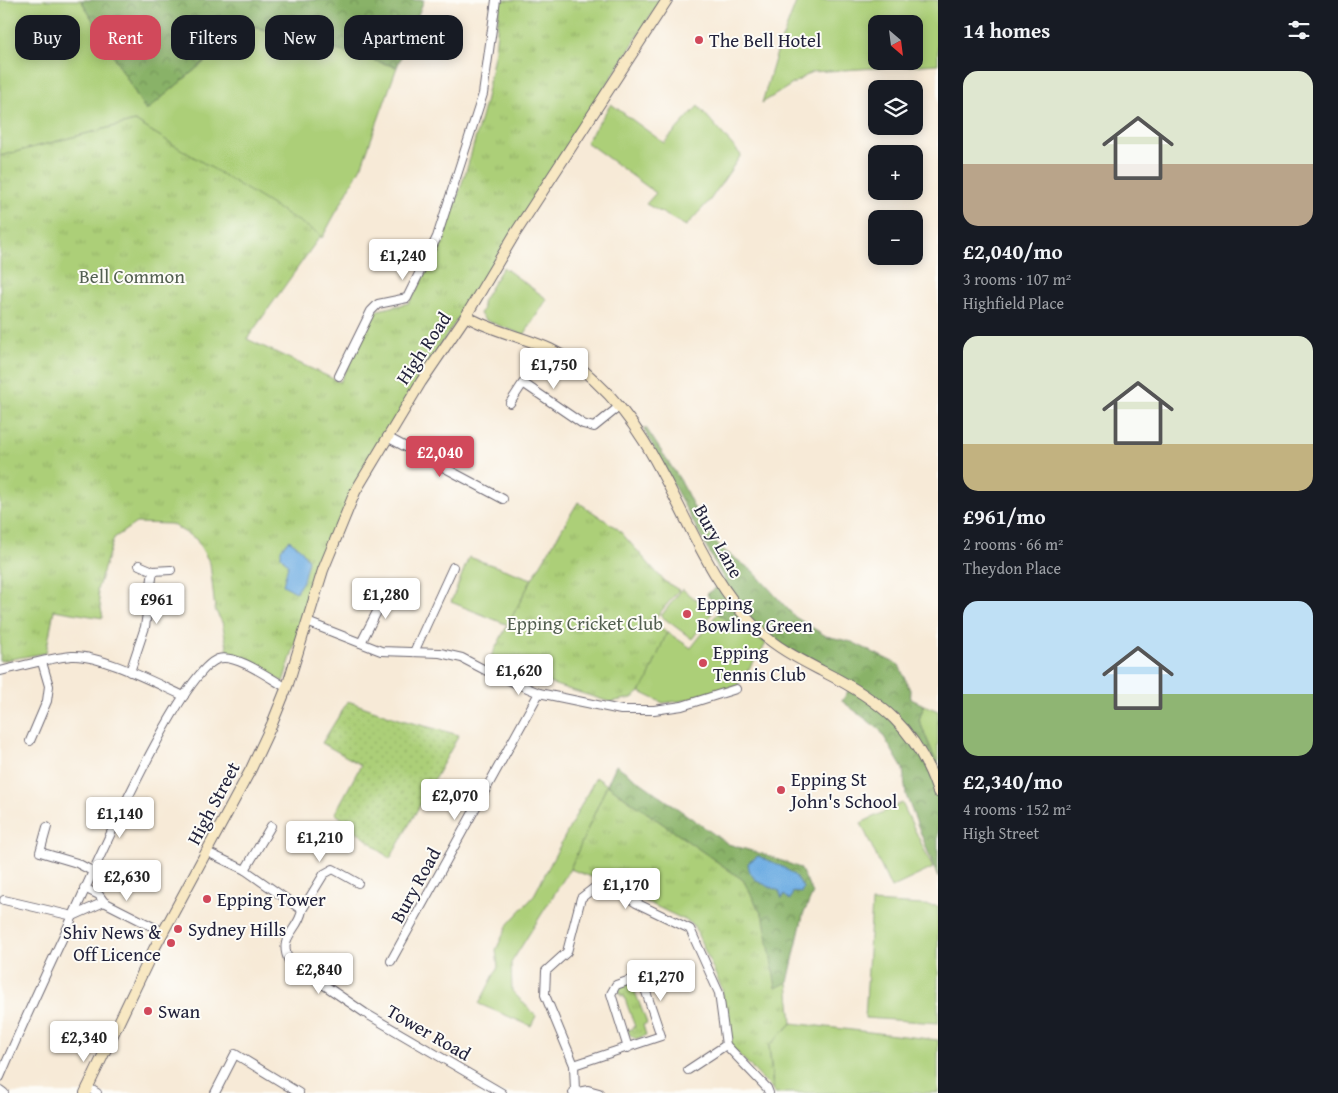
<!DOCTYPE html>
<meta charset="utf-8">
<style>
:root{--surface:#171b24;--page:#242831;--text:#f1f3f6;--muted:#9ea1a6;--accent:#d1495b}
body{margin:0;font-family:"Gentium Book Plus",serif;background:var(--page);color:var(--text);height:100vh;display:flex;flex-direction:column;font-size:19px;white-space:nowrap}
*{box-sizing:border-box;margin:0}
p{font-size:16px;color:var(--muted)}
.icon{flex:none;width:28px;height:28px;fill:none;stroke:currentColor;stroke-width:2;stroke-linecap:round;stroke-linejoin:round}
.map{position:relative;flex:1;overflow:hidden}
.details{display:flex;flex-direction:column;background:var(--surface);width:400px}
.details>*{flex:none}
.hud{position:absolute;left:15px;top:15px;width:475px;height:45px;display:flex;gap:10px}
.needle{width:32px;rotate:152deg}
.controls{position:absolute;left:868px;top:15px;display:grid;gap:10px}
.controls a{display:grid;place-items:center;width:55px;height:55px;border-radius:10px;background:var(--surface);box-shadow:0 2px 12px #0003;font-size:25px}
.price{position:absolute;translate:-50% -42px;padding:0 11px;border-radius:5px;background:#fff;color:#222;font-size:16px;line-height:32px;filter:drop-shadow(0 1px 2px #0008)}
.price::after{content:'';position:absolute;left:50%;top:30px;width:15px;height:11px;margin-left:-8px;background:inherit;clip-path:polygon(0 0,100% 0,50% 100%)}
.price.selected{background:var(--accent);color:#fff}
ul{padding:0;list-style:none}
li{display:grid;align-content:center;gap:10px;height:265px;padding:0 25px}
li span{display:grid;place-items:center;height:155px;border-radius:15px;color:#555}
li>.icon{margin-inline-start:auto}
span .icon{width:90px;height:90px;fill:#fffc;stroke-width:1}
li b{font-size:21px}
h2{display:flex;justify-content:space-between;align-items:center;height:60px;padding:0 25px;font-size:21px}
.pill{padding:0 18px;border-radius:15px;background:var(--surface);box-shadow:0 2px 12px #0003;font-size:18px;line-height:45px}
.pill.selected{background:var(--accent);color:#fff}
main{display:flex;flex:1;min-height:0}
.map>svg:first-child{display:block}
.grass{fill:#accf78;stroke:#67785a;fill-rule:evenodd}
.forest{fill:url(#forest-crowns);stroke:#566a52}
.park{fill:url(#park-tufts);stroke:#67785a}
.garden{fill:url(#garden-dots);stroke:#67785a}
.water{fill:#70aee3;stroke:#49688f}
.lines{fill:none;stroke-linecap:round;stroke-linejoin:round}
.street-casing{stroke:#6d6872;stroke-width:10}
.secondary-casing{stroke:#6d6872;stroke-width:12}
.street{stroke:#fff;stroke-width:8}
.secondary{stroke:#f8e8c3;stroke-width:10}
.poi-dot{fill:#d1495b;stroke:#fdfcf7;stroke-width:2}
.labels{text-anchor:middle;dominant-baseline:central;stroke-width:4;stroke-linejoin:round;paint-order:stroke}
.poi-label{font-size:19px;fill:#22223b;stroke:#fdfcf7;text-anchor:start}
.park-label{font-size:19px;fill:#525f50;stroke:#fdfcf7}
.street-label{font-size:19px;fill:#22223b;stroke:#fdfcf7}
</style>
<main>
<div class="map">
<svg width="938" height="1093" viewBox="0 0 938 1093">
<defs>
<pattern id="forest-crowns" width="20" height="18" patternUnits="userSpaceOnUse" patternTransform="scale(1.25)"><rect width="20" height="18" fill="#89b268"/><path d="M2 6a3 3 0 1 1 6 0M12 15a3 3 0 1 1 6 0" fill="none" stroke="#709057"/></pattern>
<pattern id="park-tufts" width="24" height="20" patternUnits="userSpaceOnUse" patternTransform="scale(1.25)"><rect width="24" height="20" fill="#accf78"/><path d="M3 7l-1-3M5 7V3M7 7l1-3M15 17l-1-3M17 17v-4M19 17l1-3" fill="none" stroke="#94b169"/></pattern>
<pattern id="garden-dots" width="8" height="8" patternUnits="userSpaceOnUse" patternTransform="scale(1.25)"><rect width="8" height="8" fill="#accf78"/><path d="M2 2h.1M6 6h.1" fill="none" stroke="#94b169" stroke-width="1.8" stroke-linecap="round"/></pattern>
</defs>
<rect width="100%" height="100%" fill="#fdfcf7"/>
<filter id="ink" filterUnits="userSpaceOnUse"><feTurbulence type="fractalNoise" baseFrequency=".02" numOctaves="2"/><feDisplacementMap in="SourceGraphic" scale="10" xChannelSelector="R" yChannelSelector="G"/><feConvolveMatrix kernelMatrix="1 2 1 2 8 2 1 2 1" color-interpolation-filters="sRGB"/></filter>
<filter id="wash" filterUnits="userSpaceOnUse"><feTurbulence type="fractalNoise" baseFrequency=".0096" numOctaves="4" result="noise"/><feDisplacementMap in="SourceGraphic" scale="20" xChannelSelector="R" yChannelSelector="G"/><feGaussianBlur stdDeviation="1.12" result="paint"/><feColorMatrix in="noise" values="0 0 0 0 0 0 0 0 0 0 0 0 0 0 0 0 0 1.4 0 .05"/><feComposite in="paint" operator="in"/></filter>
<g filter="url(#wash)">
<rect width="100%" height="100%" fill="#f7ead7"/>
<g class="grass">
<polygon points="0,0 81,0 146,111 248,25 397,67 362,165 322,238 135,121 0,156"/>
<path d="M797,0H938V64L812,72L762,103L777,52ZM876,24H914V61H876Z"/>
<polygon points="611,104 664,143 698,106 741,155 710,200 686,226 646,204 656,193 586,142"/>
<polygon points="503,267 547,299 524,335 485,320 480,314 483,308 482,302"/>
<polygon points="469,557 532,579 508,625 451,602"/>
<polygon points="682,589 713,612 692,639 661,616"/>
<polygon points="718,613 743,634 760,639 766,644 737,686 681,701 663,703 640,692 667,632 691,648"/>
<polygon points="924,705 938,711 938,766 919,720"/>
<polygon points="596,777 607,785 570,869 511,963 512,991 536,1016 531,1026 479,1004 498,967 496,950 508,924 533,897"/>
<polygon points="902,803 933,868 891,888 861,823"/>
<polygon points="872,902 938,906 938,1023 865,1018"/>
<polygon points="792,1023 938,1040 938,1093 774,1093 769,1046"/>
</g>
<g class="forest">
<polygon points="81,0 424,0 397,67 248,25 146,111"/>
<polygon points="643,428 646,428 681,481 703,526 722,549 753,571 795,617 826,636 852,642 899,665 910,690 911,699 924,705 919,720 938,766 938,878 906,795 903,769 880,730 842,701 852,685 760,639 743,634 718,613 707,594 725,582"/>
<polygon points="616,765 728,844 769,856 800,868 813,893 803,915 788,982 776,989 764,919 743,880 607,785"/>
</g>
<g class="park">
<polygon points="500,0 661,0 412,390 319,569 283,682 228,652 222,622 215,610 210,563 196,539 171,524 136,523 114,538 97,590 103,618 54,610 46,653 0,661 0,156 135,121 321,235 247,339 340,382 374,311 409,303 441,246 468,165 485,103 495,50"/>
<polygon points="578,502 618,529 664,581 679,590 653,621 667,632 647,681 640,692 632,698 610,702 487,664 532,579"/>
<polygon points="607,785 743,880 764,919 776,988 788,982 792,1023 769,1046 773,1090 728,1043 722,989 693,924 605,882 570,869"/>
<polygon points="633,981 641,984 642,989 635,992 647,1023 643,1025 646,1035 636,1039 630,1035 628,1030 635,1027 624,996 621,996 617,986"/>
</g>
<polygon class="garden" points="348,701 398,719 459,735 390,859 335,813 361,765 322,743"/>
<g class="water">
<polygon points="289,540 300,548 308,560 303,581 296,592 283,585 288,565 281,556 281,549"/>
<path d="M758,856C774,863 796,870 803,888L801,893L793,892L790,900L784,895L782,899L779,891C764,884 749,881 748,863Z"/>
</g>
</g>
<g filter="url(#ink)">
<g class="lines">
<defs>
<g id="street">
<polyline points="339,376 371,311 378,304 407,298 437,237 483,94 496,0"/>
<polyline points="510,403 523,383 583,424 594,427 620,406"/>
<polyline points="387,437 503,499"/>
<polyline points="139,565 153,571 171,570"/>
<polyline points="307,622 381,651 440,653 462,658 485,670 539,693 621,710 654,710 682,706 736,689"/>
<polyline points="361,643 390,586"/>
<polyline points="414,652 453,567"/>
<path d="M0,671C23,666 48,658 72,656C100,654 157,684 184,696"/>
<polyline points="130,672 145,627 153,571"/>
<polyline points="30,741 47,701 49,686 42,662"/>
<polyline points="47,827 40,852 77,863 92,871"/>
<path d="M207,852L245,870L302,910C299,931 277,936 289,961L365,1013L502,1093"/>
<polyline points="245,870 271,826"/>
<polyline points="84,888 99,895 104,902 163,932"/>
<polyline points="4,900 73,916 104,902"/>
<polyline points="302,910 324,874 333,869 358,883"/>
<polyline points="391,961 539,693"/>
<polyline points="574,1065 661,1036 643,983 633,979 616,985 611,994 628,1048"/>
<polyline points="688,1070 726,1045"/>
<path d="M0,1077C23,1023 47,971 72,918C92,874 180,672 218,659C236,653 271,679 287,688"/>
<polyline points="87,1087 97,1093"/>
<polyline points="0,1090 4,1093"/>
<polyline points="575,1091 574,1065 545,995 546,971 567,952 581,898 598,885 616,889 636,903 690,929 719,993 726,1045 767,1088 769,1093"/>
<polyline points="215,1093 235,1054 299,1093"/>
<polyline points="573,1093 588,1090 599,1093"/>
</g>
<g id="secondary">
<path d="M466,316C493,332 522,336 550,349C567,357 583,369 596,382C671,450 687,560 758,630C777,648 799,659 822,671C880,700 917,728 938,792"/>
<polyline points="85,1093 154,949 251,769 272,724 288,684 323,570 355,492 421,382 466,316 516,232 667,0"/>
</g>
</defs>
<use href="#street" class="street-casing"/>
<use href="#secondary" class="secondary-casing"/>
<use href="#street" class="street"/>
<use href="#secondary" class="secondary"/>
</g>
</g>
<g class="poi-dot">
<circle cx="699" cy="40" r="5"/>
<circle cx="687" cy="614" r="5"/>
<circle cx="703" cy="663" r="5"/>
<circle cx="781" cy="790" r="5"/>
<circle cx="207" cy="899" r="5"/>
<circle cx="178" cy="929" r="5"/>
<circle cx="171" cy="943" r="5"/>
<circle cx="148" cy="1011" r="5"/>
</g>
<g class="labels">
<g class="poi-label">
<text x="709" y="40">The Bell Hotel</text>
<text x="697" y="603">Epping<tspan x="697" dy="22">Bowling Green</tspan></text>
<text x="713" y="652">Epping<tspan x="713" dy="22">Tennis Club</tspan></text>
<text x="791" y="779">Epping St<tspan x="791" dy="22">John's School</tspan></text>
<text x="217" y="899">Epping Tower</text>
<text x="188" y="929">Sydney Hills</text>
<text x="161" y="932" text-anchor="end">Shiv News &amp;<tspan x="161" dy="22">Off Licence</tspan></text>
<text x="158" y="1011">Swan</text>
</g>
<g class="park-label">
<text x="132" y="276">Bell Common</text>
<text x="585" y="623">Epping Cricket Club</text>
</g>
<g class="street-label">
<text transform="translate(423 348) rotate(-56)">High Road</text>
<text transform="translate(719 541) rotate(61)">Bury Lane</text>
<text transform="translate(213 803) rotate(-62)">High Street</text>
<text transform="translate(415 885) rotate(-61)">Bury Road</text>
<text transform="translate(429 1032) rotate(30)">Tower Road</text>
</g>
</g>
</svg>
<div class="controls">
<a><svg class="needle" viewBox="-14 -14 28 28"><path d="M0-13l5 13h-10z" fill="#e53935"/><path d="M0 13l5-13h-10z" fill="#9ea1a6"/></svg></a>
<a><svg class="icon" aria-label="layers" viewBox="0 0 24 24"><path d="M12 4l9 5-9 5-9-5zM3 14l9 5 9-5"/></svg></a>
<a>+</a>
<a>−</a>
</div>
<b class="price" style="left:403px;top:281px">£1,240</b>
<b class="price" style="left:554px;top:390px">£1,750</b>
<b class="price selected" style="left:440px;top:478px">£2,040</b>
<b class="price" style="left:386px;top:620px">£1,280</b>
<b class="price" style="left:157px;top:625px">£961</b>
<b class="price" style="left:519px;top:696px">£1,620</b>
<b class="price" style="left:455px;top:821px">£2,070</b>
<b class="price" style="left:120px;top:839px">£1,140</b>
<b class="price" style="left:320px;top:863px">£1,210</b>
<b class="price" style="left:127px;top:902px">£2,630</b>
<b class="price" style="left:626px;top:910px">£1,170</b>
<b class="price" style="left:319px;top:995px">£2,840</b>
<b class="price" style="left:661px;top:1002px">£1,270</b>
<b class="price" style="left:84px;top:1063px">£2,340</b>
<div class="hud">
<a class="pill">Buy</a>
<a class="pill selected">Rent</a>
<a class="pill">Filters</a>
<a class="pill">New</a>
<a class="pill">Apartment</a>
</div>
</div>
<section class="details">
<h2>14 homes<svg class="icon" aria-label="filters" viewBox="0 0 24 24"><path d="M4 7h16M4 17h16"/><circle cx="9" cy="7" r="2"/><circle cx="15" cy="17" r="2"/></svg></h2>
<ul>
<li><span style="background:linear-gradient(#dfe7d0 60%,#b9a48a 0)"><svg class="icon" aria-label="home" viewBox="0 0 24 24"><path d="M3 11l9-7 9 7M6 9v11h12V9"/></svg></span><div><b>£2,040/mo</b><p>3 rooms · 107 m²</p><p>Highfield Place</p></div></li>
<li><span style="background:linear-gradient(#dfe7d0 70%,#c2b280 0)"><svg class="icon" aria-label="home" viewBox="0 0 24 24"><path d="M3 11l9-7 9 7M6 9v11h12V9"/></svg></span><div><b>£961/mo</b><p>2 rooms · 66 m²</p><p>Theydon Place</p></div></li>
<li><span style="background:linear-gradient(#bfe0f5 60%,#8fb573 0)"><svg class="icon" aria-label="home" viewBox="0 0 24 24"><path d="M3 11l9-7 9 7M6 9v11h12V9"/></svg></span><div><b>£2,340/mo</b><p>4 rooms · 152 m²</p><p>High Street</p></div></li>
</ul>
</section>
</main>
